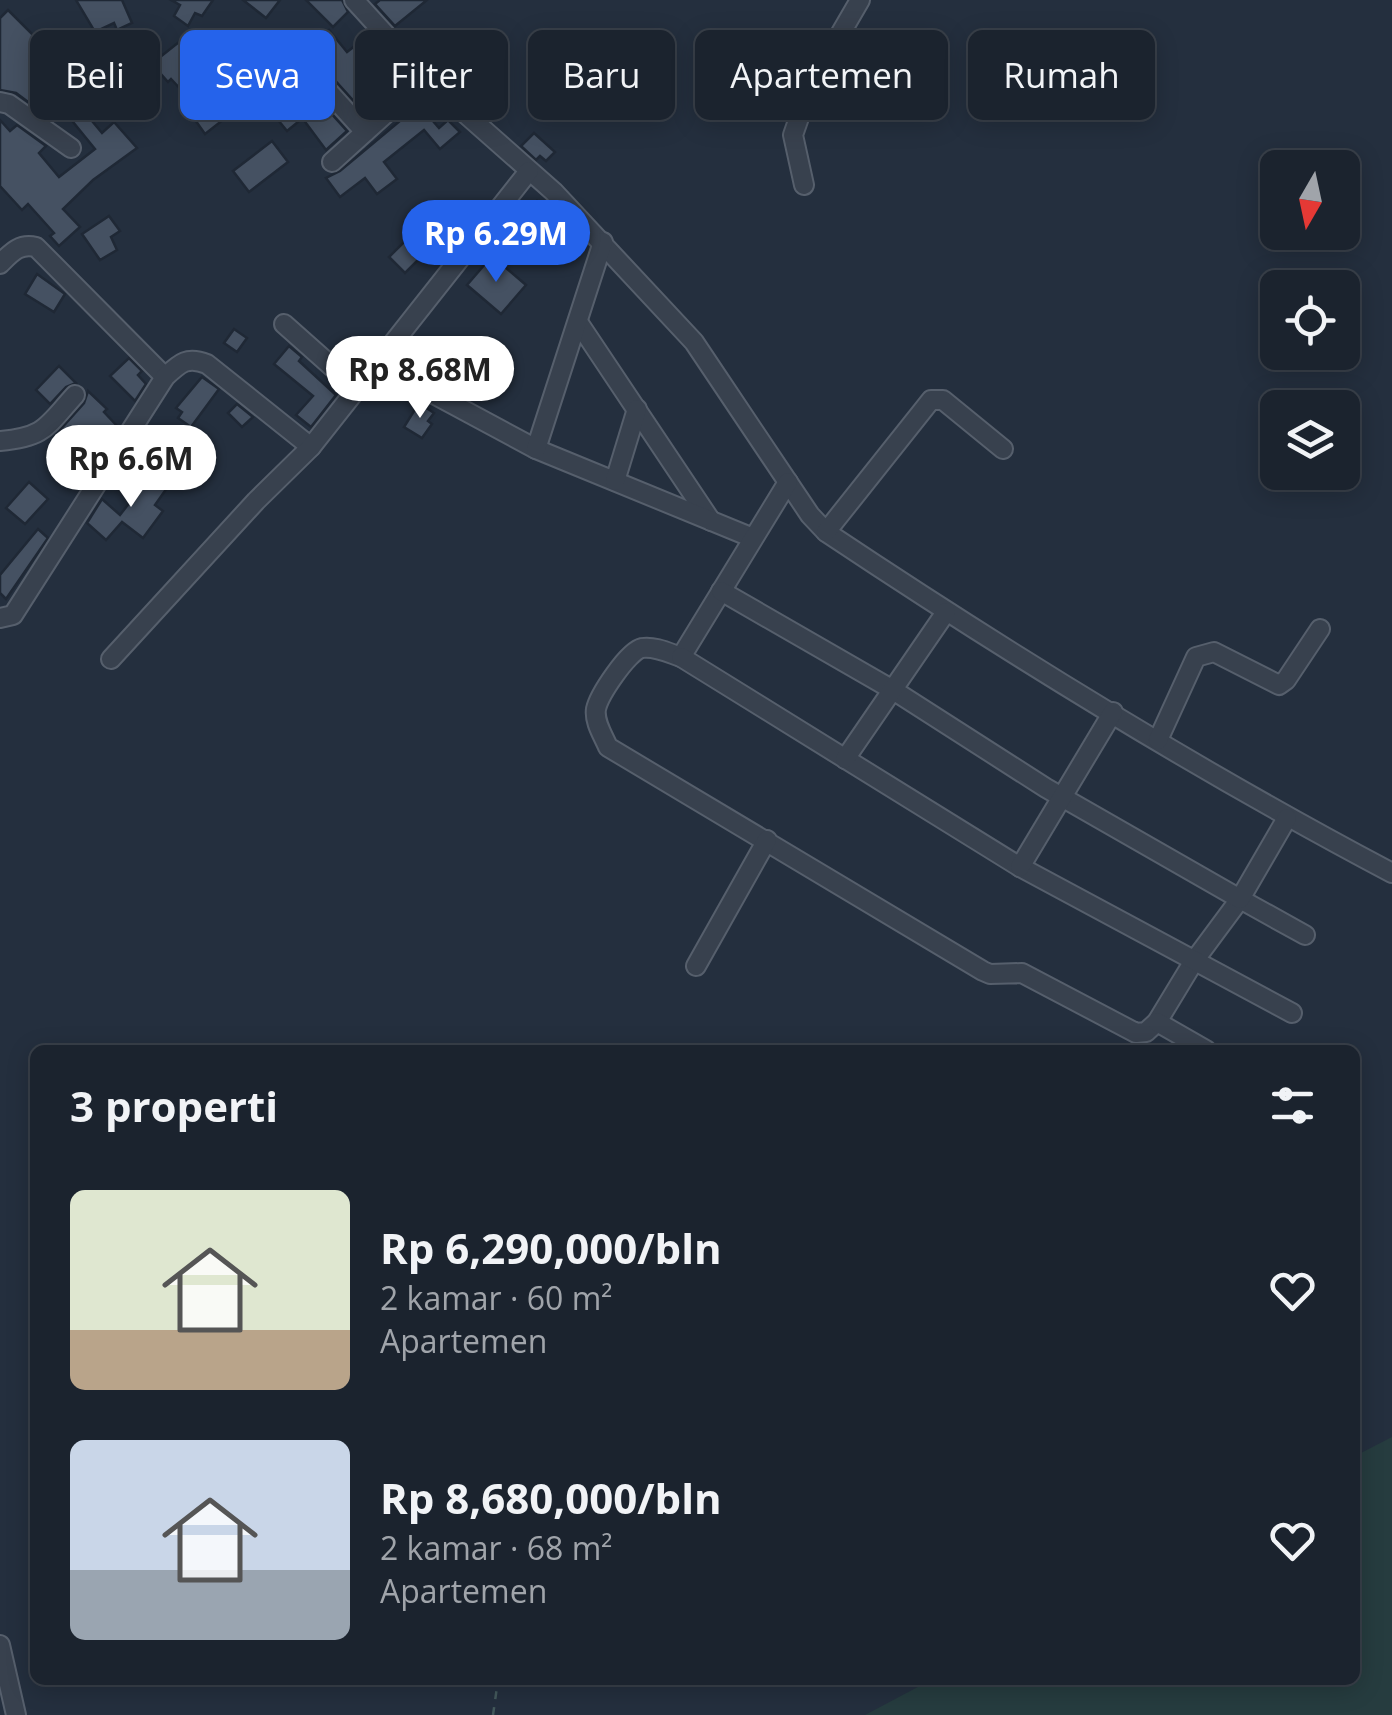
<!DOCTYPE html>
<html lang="id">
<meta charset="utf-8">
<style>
:root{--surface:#1b232e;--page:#242b36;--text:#f1f3f6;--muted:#a0a4aa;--line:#39404a;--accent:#2563eb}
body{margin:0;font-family:"Open Sans",sans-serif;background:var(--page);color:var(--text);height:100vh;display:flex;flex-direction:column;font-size:38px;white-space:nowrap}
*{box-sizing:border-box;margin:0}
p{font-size:32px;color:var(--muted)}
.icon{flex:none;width:55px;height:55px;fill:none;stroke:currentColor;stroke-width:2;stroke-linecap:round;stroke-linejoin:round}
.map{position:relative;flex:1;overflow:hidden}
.sheet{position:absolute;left:30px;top:1045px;width:1330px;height:640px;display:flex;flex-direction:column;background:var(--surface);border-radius:15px;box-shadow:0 5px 25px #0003,0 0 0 2px var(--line)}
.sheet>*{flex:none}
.guide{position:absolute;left:30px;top:30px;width:1332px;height:90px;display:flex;gap:20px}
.needle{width:65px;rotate:189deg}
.buttons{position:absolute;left:1260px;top:150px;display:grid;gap:20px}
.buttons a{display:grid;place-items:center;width:100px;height:100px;border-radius:15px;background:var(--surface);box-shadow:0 5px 25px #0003,0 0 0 2px var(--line);font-size:50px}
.price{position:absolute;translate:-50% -85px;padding:0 22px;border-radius:35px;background:#fff;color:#222;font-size:32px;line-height:65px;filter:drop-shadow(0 2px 5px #0008)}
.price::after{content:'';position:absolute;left:50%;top:60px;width:30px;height:22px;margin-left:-15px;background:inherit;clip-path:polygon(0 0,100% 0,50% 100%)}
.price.selected{background:var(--accent);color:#fff}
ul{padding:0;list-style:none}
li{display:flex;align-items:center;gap:30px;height:250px;padding:0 40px}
li span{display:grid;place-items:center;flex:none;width:280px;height:200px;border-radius:15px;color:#555}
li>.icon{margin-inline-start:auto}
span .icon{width:120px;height:120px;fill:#fffc;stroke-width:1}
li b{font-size:42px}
h2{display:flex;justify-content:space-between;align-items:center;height:120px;padding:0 40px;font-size:42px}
.chip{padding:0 35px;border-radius:15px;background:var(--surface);box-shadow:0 5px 25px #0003,0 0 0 2px var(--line);font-size:35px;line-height:90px}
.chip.selected{background:var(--accent);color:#fff}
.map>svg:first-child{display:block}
.green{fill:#263c3f}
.building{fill:#455162;stroke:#1f2835;stroke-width:2.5}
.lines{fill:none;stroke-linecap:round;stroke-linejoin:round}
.street-casing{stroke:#565f6c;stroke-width:22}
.path{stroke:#44595c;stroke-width:2.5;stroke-dasharray:8 8;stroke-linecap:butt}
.street{stroke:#38414e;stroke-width:18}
</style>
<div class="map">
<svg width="1392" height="1715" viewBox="0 0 1392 1715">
<rect width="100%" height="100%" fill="#242f3e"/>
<polygon class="green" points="1392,1437 1392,1715 865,1715 931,1680 1355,1680 1355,1456"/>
<g class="building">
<polygon points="76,0 122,0 132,23 117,30 114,23 95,32"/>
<polygon points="171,0 213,0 202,16 195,13 188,26 174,16 180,5"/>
<polygon points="243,0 280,0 266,18"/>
<polygon points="306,0 342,0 348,12 333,27"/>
<polygon points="380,0 427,0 395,26 375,4"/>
<polygon points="8,10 39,41 49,31 70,52 64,57 78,72 63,86 102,133 114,122 137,148 93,180 63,209 80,227 59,246 50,236 54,233 28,204 22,210 0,186 0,120 10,131 17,125 46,146 39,153 59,177 95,149 56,101 43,113 16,93 0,90 0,18"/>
<polygon points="329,30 347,52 369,35 401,71 359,107 306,48"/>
<polygon points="179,42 201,73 237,109 205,134 193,117 201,111 171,79 168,82 160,73 153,79 145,69"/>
<polygon points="272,90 298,122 287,131 261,99"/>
<polygon points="319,100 347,131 326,150 300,115"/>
<polygon points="419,105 439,128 448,120 460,132 440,149 424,130 384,162 397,179 377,194 365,178 340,197 326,178 340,171"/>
<polygon points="534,133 555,152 546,161 540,156 536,160 521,146"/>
<polygon points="272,141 288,162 249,192 233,171"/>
<polygon points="537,201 553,215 538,232 522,218"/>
<polygon points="109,216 120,231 111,237 117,250 100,260 82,234"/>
<polygon points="420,235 437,249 427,260 422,256 405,273 389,257 404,242 409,247"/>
<polygon points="492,256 526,285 501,314 467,285"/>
<polygon points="37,274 65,294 54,312 25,294"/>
<polygon points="234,329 247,338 237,352 224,343"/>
<polygon points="289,346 302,357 299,361 336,395 311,427 296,415 313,396 274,364"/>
<polygon points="129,358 142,371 138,375 146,384 135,401 110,376"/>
<polygon points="59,366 76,383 66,387 50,404 36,390"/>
<polygon points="202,377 219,389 191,427 178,418 182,412 176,408"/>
<polygon points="88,391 107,409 104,412 118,427 94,458 78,440 75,443 60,430 84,403"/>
<polygon points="419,403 434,413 428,421 432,424 422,438 404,427"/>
<polygon points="237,404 253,417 242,427 228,413"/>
<polygon points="202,440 213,452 202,463 191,452"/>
<polygon points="144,471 167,488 155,505 163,511 143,538 122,522 106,540 87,523 102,499 120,515 140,489 134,485"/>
<polygon points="29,482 48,499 25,524 6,508"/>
<polygon points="38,529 48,538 6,599 0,593 0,575"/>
</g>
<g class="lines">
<defs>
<g id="street">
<path d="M354,0L425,78L554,192L694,342L810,515L826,532C1009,654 1197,770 1392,873"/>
<polyline points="297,57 365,132"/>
<polyline points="0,102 9,104 71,148"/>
<polyline points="332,162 425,78"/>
<polyline points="804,185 793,135 810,86 860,0"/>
<path d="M0,264C11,253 19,243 36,247L165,377"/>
<polyline points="578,322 711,521"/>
<polyline points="284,324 356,388"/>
<polyline points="376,363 536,449 753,538"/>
<path d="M0,441C45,437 46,427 75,395"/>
<polyline points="536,449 603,242"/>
<polyline points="615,481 637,409"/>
<path d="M788,482L681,657C669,653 655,646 642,648C628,651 599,695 596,709C594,722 603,735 608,747L983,971L990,974L1022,973L1136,1033L1146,1032L1157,1022L1194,961L1240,899L1305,935"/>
<polyline points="826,532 931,400 943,400 1003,449"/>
<polyline points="721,591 893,690 1046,788 1240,899 1287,818"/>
<path d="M0,618L13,615L165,377C180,363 187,356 207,364L311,447"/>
<polyline points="681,657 1020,867 1292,1013"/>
<polyline points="111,659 256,501 311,447 529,171"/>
<polyline points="1158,740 1196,657 1214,652 1279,685 1286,680 1320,629"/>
<polyline points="845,759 946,612"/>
<polyline points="1020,867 1113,712"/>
<polyline points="696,966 767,840"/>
<polyline points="1157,1022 1206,1050"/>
<polyline points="0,1645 16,1715"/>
</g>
</defs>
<use href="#street" class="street-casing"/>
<polyline class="path" points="493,1715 498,1680"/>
<use href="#street" class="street"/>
</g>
</svg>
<div class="buttons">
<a><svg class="needle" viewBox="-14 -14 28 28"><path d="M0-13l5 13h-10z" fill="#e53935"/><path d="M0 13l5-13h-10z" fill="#a0a4aa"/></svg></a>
<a><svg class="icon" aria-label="locate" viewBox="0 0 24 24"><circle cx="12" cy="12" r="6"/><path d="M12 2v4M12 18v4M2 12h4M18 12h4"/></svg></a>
<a><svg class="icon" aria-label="layers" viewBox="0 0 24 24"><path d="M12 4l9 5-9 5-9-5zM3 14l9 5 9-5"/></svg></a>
</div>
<b class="price selected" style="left:496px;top:285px">Rp 6.29M</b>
<b class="price" style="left:420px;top:421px">Rp 8.68M</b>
<b class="price" style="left:131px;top:510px">Rp 6.6M</b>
<div class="guide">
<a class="chip">Beli</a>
<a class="chip selected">Sewa</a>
<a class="chip">Filter</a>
<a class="chip">Baru</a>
<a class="chip">Apartemen</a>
<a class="chip">Rumah</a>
</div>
<section class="sheet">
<h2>3 properti<svg class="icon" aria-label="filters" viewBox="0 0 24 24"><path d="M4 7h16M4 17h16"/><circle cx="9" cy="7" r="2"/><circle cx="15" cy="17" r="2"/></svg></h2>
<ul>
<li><span style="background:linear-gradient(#dfe7d0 70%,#b9a48a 0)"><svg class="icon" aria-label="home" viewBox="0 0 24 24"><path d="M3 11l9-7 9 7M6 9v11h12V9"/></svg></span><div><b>Rp 6,290,000/bln</b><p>2 kamar · 60 m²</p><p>Apartemen</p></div><svg class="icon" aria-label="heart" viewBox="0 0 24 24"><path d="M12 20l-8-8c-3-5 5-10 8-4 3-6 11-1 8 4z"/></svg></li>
<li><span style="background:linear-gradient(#c9d6e8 65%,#9aa5b1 0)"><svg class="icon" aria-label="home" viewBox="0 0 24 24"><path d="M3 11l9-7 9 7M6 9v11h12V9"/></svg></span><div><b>Rp 8,680,000/bln</b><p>2 kamar · 68 m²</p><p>Apartemen</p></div><svg class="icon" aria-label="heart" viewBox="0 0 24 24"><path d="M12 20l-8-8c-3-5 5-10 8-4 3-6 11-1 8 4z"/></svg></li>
</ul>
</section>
</div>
